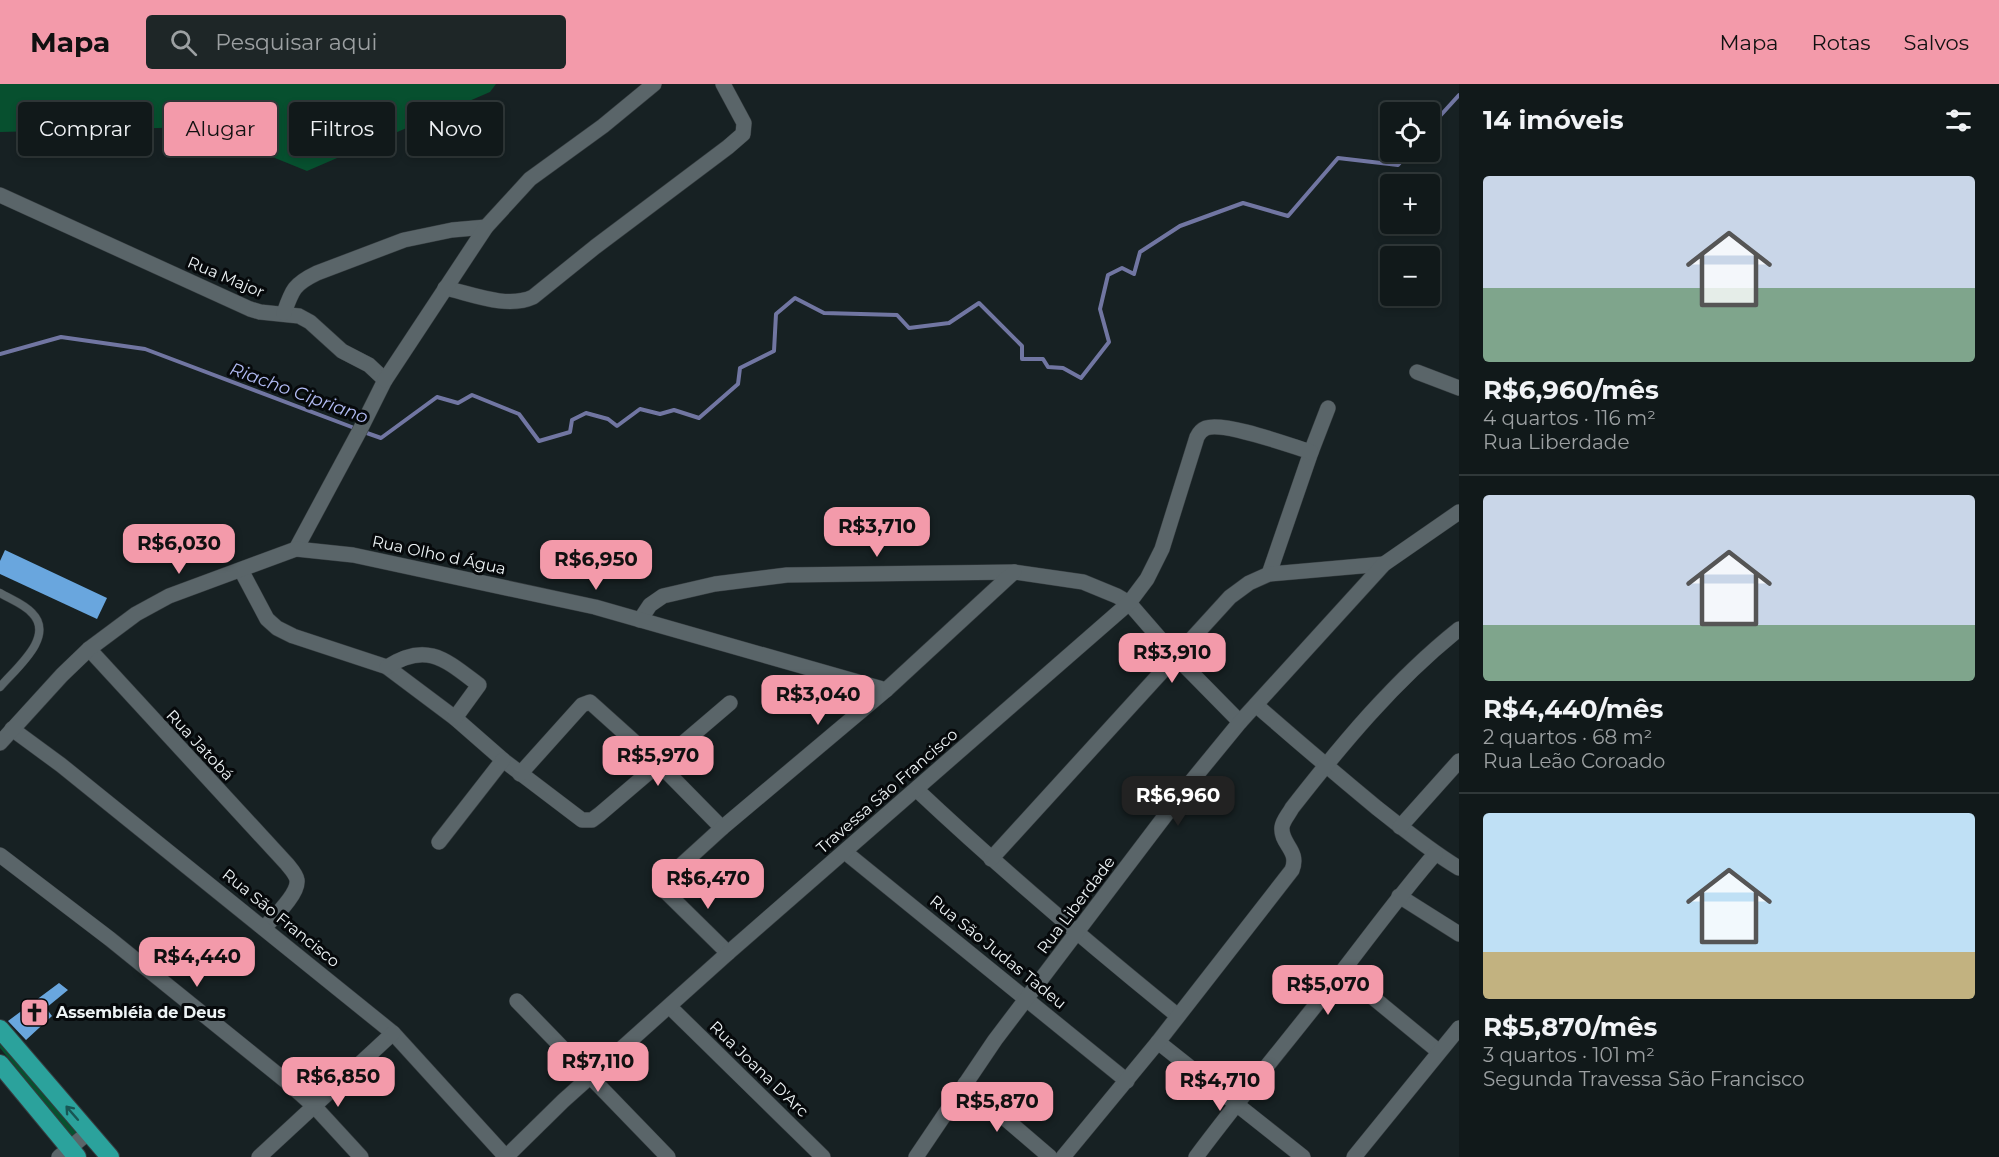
<!DOCTYPE html>
<html lang="pt">
<meta charset="utf-8">
<style>
:root{--surface:#11191a;--page:#1e2627;--text:#f1f3f6;--muted:#9ca0a2;--line:#303839;--accent:#f39aaa}
body{margin:0;font-family:Montserrat,sans-serif;background:var(--page);color:var(--text);height:100vh;display:flex;flex-direction:column;font-size:22px;white-space:nowrap}
*{box-sizing:border-box;margin:0}
p{font-size:20px;color:var(--muted)}
.icon{flex:none;width:33px;height:33px;fill:none;stroke:currentColor;stroke-width:2;stroke-linecap:round;stroke-linejoin:round}
.map{position:relative;flex:1;overflow:hidden}
.panel{display:flex;flex-direction:column;background:var(--surface);width:540px}
.panel>*{flex:none}
.guide{position:absolute;left:18px;top:18px;width:570px;height:54px;display:flex;gap:12px}
.buttons{position:absolute;left:1380px;top:18px;display:grid;gap:12px}
.buttons a{display:grid;place-items:center;width:60px;height:60px;border-radius:6px;background:var(--surface);box-shadow:0 3px 9px #0003,0 0 0 2px var(--line);font-size:30px}
.price{position:absolute;translate:-50% -51px;padding:0 14px;border-radius:12px;background:var(--accent);color:#111;font-size:20px;line-height:39px;filter:drop-shadow(0 2px 3px #0008)}
.price::after{content:'';position:absolute;left:50%;top:36px;width:18px;height:14px;margin-left:-9px;background:inherit;clip-path:polygon(0 0,100% 0,50% 100%)}
.price.on{background:#222;color:#fff}
ul{padding:0;list-style:none}
li{display:grid;align-content:center;gap:12px;height:318px;padding:0 24px}
li+li{border-top:2px solid var(--line)}
li span{display:grid;place-items:center;height:186px;border-radius:6px;color:#555}
li>.icon{margin-inline-start:auto}
span .icon{width:108px;height:108px;fill:#fffc;stroke-width:1}
li b{font-size:26px}
h2{display:flex;justify-content:space-between;align-items:center;height:72px;padding:0 24px;font-size:26px}
.chip{padding:0 21px;border-radius:6px;background:var(--surface);box-shadow:0 3px 9px #0003,0 0 0 2px var(--line);font-size:21px;line-height:54px}
.chip.on{background:var(--accent);color:#111}
header{display:flex;align-items:center;gap:36px;box-sizing:border-box;height:84px;padding:0 30px;background:var(--accent);color:#111}
header strong{font-size:28px}
nav{display:flex;gap:33px;margin-inline-start:auto;font-size:21px}
.search{width:420px;height:54px;background:var(--page);display:flex;align-items:center;gap:15px;box-sizing:border-box;padding:0 21px;border-radius:6px;color:var(--muted);font-size:22px}
main{display:flex;flex:1;min-height:0}
.map>svg:first-child{display:block}
.green{fill:#07502f}
.lines{fill:none;stroke-linecap:round;stroke-linejoin:round}
.stream{stroke:#7176a2;stroke-width:4}
.building{fill:#69a6de}
.lane-casing{stroke:#363d40;stroke-width:9}
.street-casing{stroke:#363d40;stroke-width:16}
.primary-casing{stroke:#363d40;stroke-width:20}
.lane{stroke:#5a6569;stroke-width:8}
.street{stroke:#5a6569;stroke-width:15}
.primary{stroke:#2ba29c;stroke-width:18}
.oneway{stroke:#185654}
.labels{text-anchor:middle;dominant-baseline:central;stroke-width:6;stroke-linejoin:round;paint-order:stroke}
.street-label{font-size:16px;fill:#edf3f5;stroke:#06090b}
.poi-label{font-size:16px;font-weight:bold;fill:#edf3f5;stroke:#06090b;text-anchor:start}
.water-label{font-size:18px;font-style:italic;fill:#b1baf2;stroke:#06090b}
</style>
<header>
<strong>Mapa</strong>
<div class="search"><svg class="icon" aria-label="search" viewBox="0 0 24 24"><circle cx="10" cy="10" r="6"/><path d="M15 15l6 6"/></svg>Pesquisar aqui</div>
<nav><a>Mapa</a><a>Rotas</a><a>Salvos</a></nav>
</header>
<main>
<div class="map">
<svg width="1459" height="1073" viewBox="0 0 1459 1073">
<rect width="100%" height="100%" fill="#172123"/>
<g class="green">
<polygon points="0,0 496,0 490,8 307,87 198,43 0,48"/>
<polygon points="0,953 83,1048 73,1054 0,964"/>
</g>
<g class="lines">
<g class="stream">
<polyline points="1430,43 1459,11"/>
<polyline points="0,270 61,253 145,265 357,345"/>
<polyline points="364,348 381,354 437,313 458,319 472,311 519,330 539,357 570,348 572,336 586,329 608,335 617,342 640,325 660,330 674,326 699,334 738,300 740,284 774,267 776,230 795,214 824,229 897,231 909,244 949,239 979,219 1022,262 1022,275 1043,275 1048,283 1063,284 1081,294 1109,258 1100,225 1108,191 1122,184 1134,190 1140,168 1180,142 1243,119 1288,132 1338,74 1398,81 1409,68"/>
</g>
</g>
<g class="building">
<polygon points="5,466 107,514 97,535 0,490 0,477"/>
<polygon points="59,899 68,906 46,924 52,932 26,956 8,937"/>
</g>
<g class="lines">
<defs>
<path id="lane" d="M0,509C10,515 24,520 32,529C56,553 15,585 0,603"/>
<g id="street">
<polyline points="0,111 250,225 260,228 299,232 310,238 342,267 369,281 385,296 360,346 296,465"/>
<path d="M445,204C472,210 507,225 533,213L595,163L728,63L743,50L744,39L723,0"/>
<path d="M284,229C292,206 294,200 317,189L404,156L452,146L486,143"/>
<polyline points="1417,288 1459,304"/>
<polyline points="385,296 486,143 530,95 603,42 654,0"/>
<polyline points="241,486 267,535 277,544 293,552 387,583 455,634 503,676 582,736 592,736 600,730 730,619"/>
<polyline points="1269,490 1311,368 1328,324"/>
<polyline points="640,536 650,521 663,512 715,500 787,491 1014,488 1083,498 1117,512 1129,519 1175,572 1240,638"/>
<path d="M89,565L287,780C291,785 296,790 297,796C299,810 273,834 264,844"/>
<path d="M387,583C427,557 446,576 479,601L455,634"/>
<path d="M1256,621C1296,656 1336,690 1377,724C1404,745 1430,767 1459,784"/>
<polyline points="12,645 61,681 393,949 506,1073"/>
<polyline points="0,659 62,591 89,565 136,530 169,512 296,465 353,471 595,523 886,606"/>
<polyline points="520,690 582,621 590,618 659,680 722,744"/>
<path d="M917,706C1001,785 1088,859 1178,932"/>
<polyline points="1400,743 1459,677"/>
<polyline points="439,758 503,676"/>
<polyline points="845,768 1127,997"/>
<polyline points="0,771 110,855 287,998 315,1023 361,1073"/>
<polyline points="991,775 1230,513 1249,499 1269,490 1384,480"/>
<polyline points="1399,812 1459,850"/>
<polyline points="728,869 665,807 663,800 666,795 722,744 886,606 1014,488"/>
<polyline points="1342,888 1438,967"/>
<polyline points="517,917 668,1073"/>
<polyline points="670,923 823,1073"/>
<polyline points="1158,958 1303,1073"/>
<polyline points="965,1000 1050,1073"/>
<polyline points="59,1073 89,1048"/>
<polyline points="259,1073 393,949"/>
<path d="M506,1073L563,1017L728,869L1129,519L1147,495L1162,465L1197,353C1199,349 1201,346 1206,344C1224,337 1291,362 1311,368"/>
<polyline points="916,1073 995,956 1190,699 1240,638 1384,480 1459,428"/>
<path d="M1063,1073L1158,958L1292,786C1300,766 1280,760 1282,743C1283,736 1289,730 1292,724C1342,660 1395,596 1459,545"/>
<path d="M1196,1073C1243,1010 1293,951 1341,889C1372,849 1402,808 1435,770"/>
<polyline points="1354,1073 1459,944"/>
</g>
<g id="primary">
<polyline points="0,945 110,1073"/>
<polyline points="0,980 77,1073"/>
</g>
</defs>
<use href="#lane" class="lane-casing"/>
<use href="#street" class="street-casing"/>
<use href="#primary" class="primary-casing"/>
<use href="#lane" class="lane"/>
<use href="#street" class="street"/>
<use href="#primary" class="primary"/>
</g>
<defs><path id="oneway-shaft" d="M-6 0H5M1.5-3L5.5 0L1.5 3" fill="none" stroke-width="1.6" stroke-linecap="round" stroke-linejoin="round" transform="scale(1.5)"/></defs>
<use class="oneway" href="#oneway-shaft" transform="translate(72 1029) rotate(-131)"/>
<defs>
<symbol id="church-square" viewBox="-11 -11 22 22"><rect x="-9" y="-9" width="18" height="18" rx="4" fill="#f39aaa" stroke="#06090b"/><path d="M-1.2-6h2.4v3.5h3.3v2.4h-3.3V6h-2.4V-.1h-3.3v-2.4h3.3Z" fill="#111"/></symbol>
</defs>
<g fill-rule="evenodd">
<use href="#church-square" x="18" y="912" width="33" height="33"/>
</g>
<g class="labels">
<g class="street-label">
<text transform="translate(226 193) rotate(23)">Rua Major</text>
<text transform="translate(439 471) rotate(12)">Rua Olho d Água</text>
<text transform="translate(200 661) rotate(47)">Rua Jatobá</text>
<text transform="translate(887 707) rotate(-41)">Travessa São Francisco</text>
<text transform="translate(1076 821) rotate(-53)">Rua Liberdade</text>
<text transform="translate(281 834) rotate(39)">Rua São Francisco</text>
<text transform="translate(998 868) rotate(39)">Rua São Judas Tadeu</text>
<text transform="translate(759 985) rotate(44)">Rua Joana D'Arc</text>
</g>
<g class="poi-label">
<text x="56" y="928">Assembléia de Deus</text>
</g>
<g class="water-label">
<text transform="translate(299 309) rotate(20)">Riacho Cipriano</text>
</g>
</g>
</svg>
<div class="buttons">
<a><svg class="icon" aria-label="locate" viewBox="0 0 24 24"><circle cx="12" cy="12" r="6"/><path d="M12 2v4M12 18v4M2 12h4M18 12h4"/></svg></a>
<a>+</a>
<a>−</a>
</div>
<b class="price" style="left:877px;top:474px">R$3,710</b>
<b class="price" style="left:179px;top:491px">R$6,030</b>
<b class="price" style="left:596px;top:507px">R$6,950</b>
<b class="price" style="left:1172px;top:600px">R$3,910</b>
<b class="price" style="left:818px;top:642px">R$3,040</b>
<b class="price" style="left:658px;top:703px">R$5,970</b>
<b class="price on" style="left:1178px;top:743px">R$6,960</b>
<b class="price" style="left:708px;top:826px">R$6,470</b>
<b class="price" style="left:197px;top:904px">R$4,440</b>
<b class="price" style="left:1328px;top:932px">R$5,070</b>
<b class="price" style="left:598px;top:1009px">R$7,110</b>
<b class="price" style="left:338px;top:1024px">R$6,850</b>
<b class="price" style="left:1220px;top:1028px">R$4,710</b>
<b class="price" style="left:997px;top:1049px">R$5,870</b>
<div class="guide">
<a class="chip">Comprar</a>
<a class="chip on">Alugar</a>
<a class="chip">Filtros</a>
<a class="chip">Novo</a>
</div>
</div>
<section class="panel">
<h2>14 imóveis<svg class="icon" aria-label="filters" viewBox="0 0 24 24"><path d="M4 7h16M4 17h16"/><circle cx="9" cy="7" r="2"/><circle cx="15" cy="17" r="2"/></svg></h2>
<ul>
<li><span style="background:linear-gradient(#c9d6e8 60%,#7fa58c 0)"><svg class="icon" aria-label="home" viewBox="0 0 24 24"><path d="M3 11l9-7 9 7M6 9v11h12V9"/></svg></span><div><b>R$6,960/mês</b><p>4 quartos · 116 m²</p><p>Rua Liberdade</p></div></li>
<li><span style="background:linear-gradient(#c9d6e8 70%,#7fa58c 0)"><svg class="icon" aria-label="home" viewBox="0 0 24 24"><path d="M3 11l9-7 9 7M6 9v11h12V9"/></svg></span><div><b>R$4,440/mês</b><p>2 quartos · 68 m²</p><p>Rua Leão Coroado</p></div></li>
<li><span style="background:linear-gradient(#bfe0f5 75%,#c2b280 0)"><svg class="icon" aria-label="home" viewBox="0 0 24 24"><path d="M3 11l9-7 9 7M6 9v11h12V9"/></svg></span><div><b>R$5,870/mês</b><p>3 quartos · 101 m²</p><p>Segunda Travessa São Francisco</p></div></li>
</ul>
</section>
</main>
